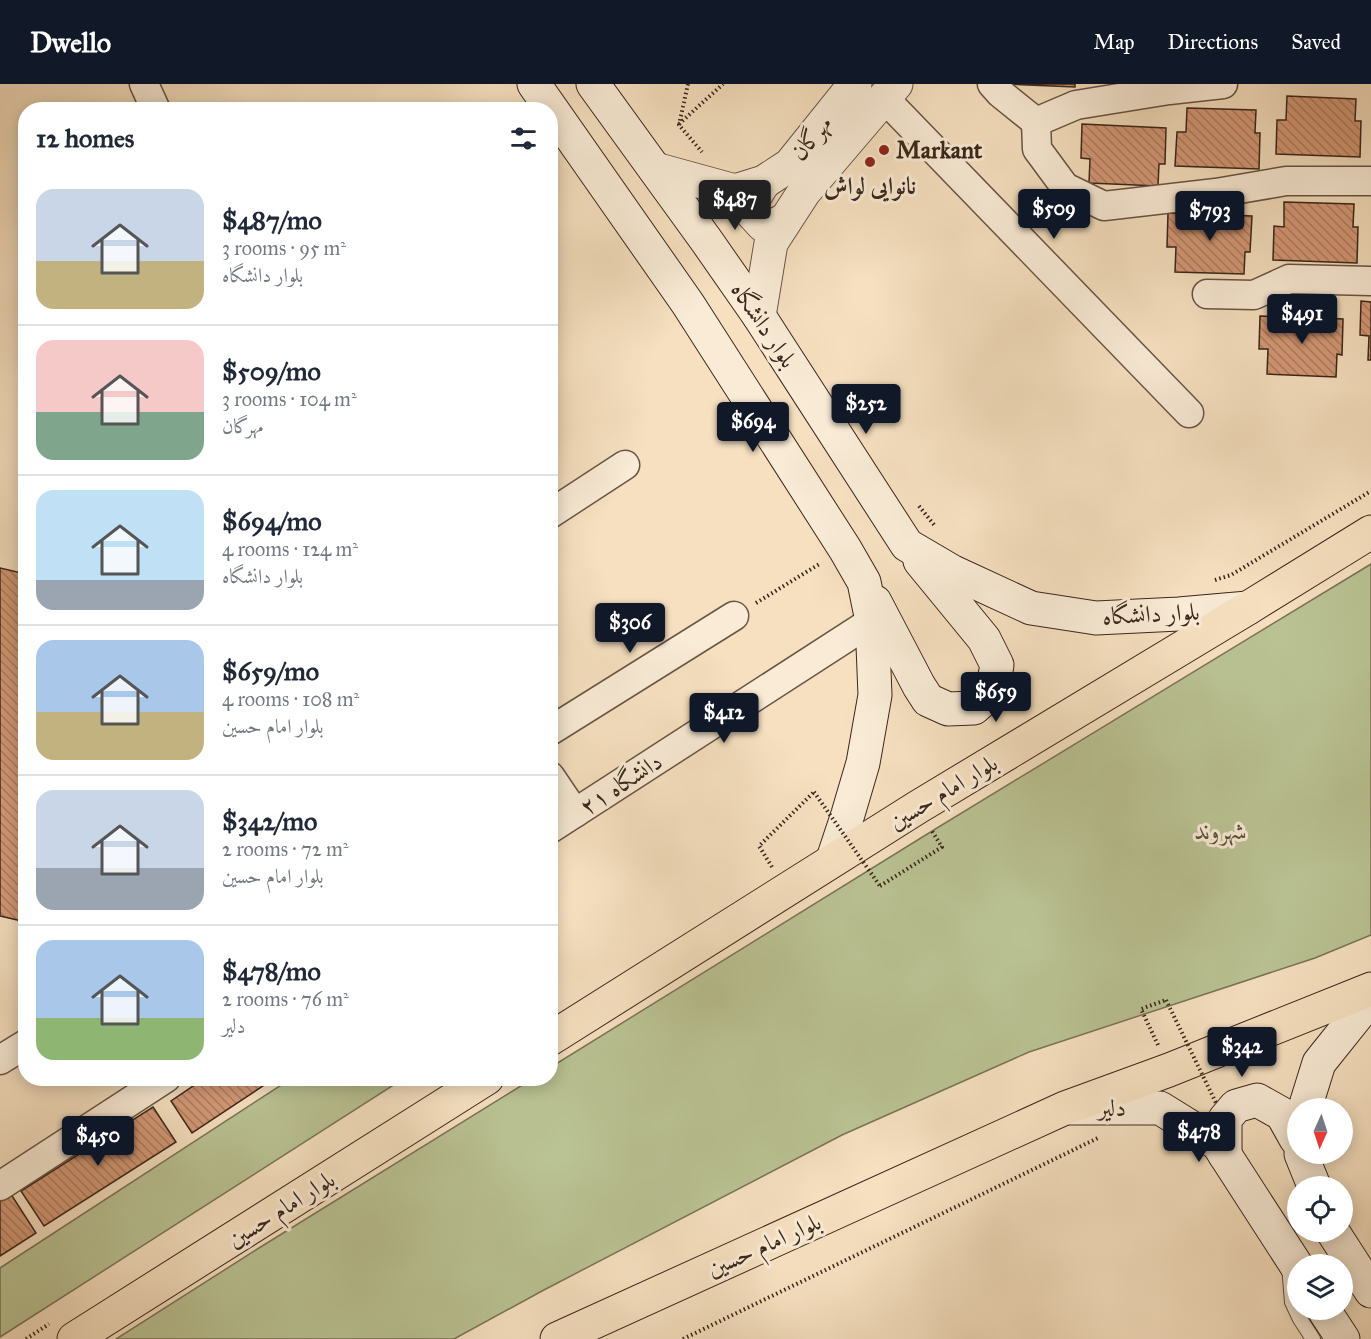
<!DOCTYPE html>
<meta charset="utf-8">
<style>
:root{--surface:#fff;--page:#f2f2f3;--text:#1f2937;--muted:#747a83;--line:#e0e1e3;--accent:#111827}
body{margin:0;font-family:"IM FELL Great Primer",Amiri,serif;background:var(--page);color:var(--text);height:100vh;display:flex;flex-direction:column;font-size:22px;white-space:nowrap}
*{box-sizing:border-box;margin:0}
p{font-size:20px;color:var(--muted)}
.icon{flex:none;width:33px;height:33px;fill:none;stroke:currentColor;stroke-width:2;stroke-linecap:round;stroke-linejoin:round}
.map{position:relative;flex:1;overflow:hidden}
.panel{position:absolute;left:18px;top:18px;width:540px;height:984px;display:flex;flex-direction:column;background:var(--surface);border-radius:24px;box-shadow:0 3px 15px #0003}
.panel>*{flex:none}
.needle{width:39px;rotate:183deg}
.tools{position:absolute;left:1287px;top:1014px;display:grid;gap:12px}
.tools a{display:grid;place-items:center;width:66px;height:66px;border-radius:50%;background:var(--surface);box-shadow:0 3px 15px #0003;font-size:30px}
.price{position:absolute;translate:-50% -51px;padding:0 14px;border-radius:6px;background:var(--accent);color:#fff;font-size:20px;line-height:39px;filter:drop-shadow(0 2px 3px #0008)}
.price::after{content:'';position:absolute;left:50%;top:36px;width:18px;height:14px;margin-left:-9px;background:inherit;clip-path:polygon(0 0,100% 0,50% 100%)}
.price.active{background:#222;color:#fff}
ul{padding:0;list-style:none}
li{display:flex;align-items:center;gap:18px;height:150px;padding:0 18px}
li+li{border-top:2px solid var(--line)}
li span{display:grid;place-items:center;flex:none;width:168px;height:120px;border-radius:18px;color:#555}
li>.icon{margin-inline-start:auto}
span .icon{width:72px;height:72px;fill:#fffc;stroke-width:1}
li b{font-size:26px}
h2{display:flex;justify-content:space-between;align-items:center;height:72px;padding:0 18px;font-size:26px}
header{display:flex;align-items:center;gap:36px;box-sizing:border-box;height:84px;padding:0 30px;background:var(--accent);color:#fff}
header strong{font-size:28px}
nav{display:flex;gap:33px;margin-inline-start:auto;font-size:21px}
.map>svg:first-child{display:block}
.green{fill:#bac394;stroke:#7a7458;stroke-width:1.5}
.building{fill:url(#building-back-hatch);stroke:#3a261b;stroke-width:1.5}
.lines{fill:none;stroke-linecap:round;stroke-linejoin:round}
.service-casing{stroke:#695444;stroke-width:16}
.minor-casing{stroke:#695444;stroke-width:31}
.tertiary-casing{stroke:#695444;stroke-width:35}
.secondary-casing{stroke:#3a261b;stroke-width:35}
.primary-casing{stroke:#3a261b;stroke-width:35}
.path{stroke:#3a261b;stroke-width:4;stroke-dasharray:1.5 3;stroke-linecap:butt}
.service{stroke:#f9ebd6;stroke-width:14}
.minor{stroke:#f9ebd6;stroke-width:28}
.tertiary{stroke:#f9ebd6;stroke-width:33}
.secondary{stroke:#f9ebd6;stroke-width:33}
.primary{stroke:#f6e0c0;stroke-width:33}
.path-bridge{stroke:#3a261b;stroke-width:4;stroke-dasharray:1.5 3;stroke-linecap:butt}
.poi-dot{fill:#8f2418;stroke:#f9ebd6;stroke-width:2}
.labels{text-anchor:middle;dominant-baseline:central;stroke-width:6;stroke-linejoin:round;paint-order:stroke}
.street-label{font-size:24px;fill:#3a261b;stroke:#f9ebd6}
.poi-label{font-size:24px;font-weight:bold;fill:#3a261b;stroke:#f9ebd6;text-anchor:start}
.park-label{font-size:24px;font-style:italic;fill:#5a4d39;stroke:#f9ebd6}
</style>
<header>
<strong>Dwello</strong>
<nav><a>Map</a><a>Directions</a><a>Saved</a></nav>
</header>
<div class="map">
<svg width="1371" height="1255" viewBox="0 0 1371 1255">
<defs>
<pattern id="building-back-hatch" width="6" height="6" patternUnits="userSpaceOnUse" patternTransform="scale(1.5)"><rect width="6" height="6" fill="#d49977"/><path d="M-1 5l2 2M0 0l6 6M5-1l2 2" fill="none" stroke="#ad7d61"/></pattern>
</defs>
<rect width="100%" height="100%" fill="#f6e0c0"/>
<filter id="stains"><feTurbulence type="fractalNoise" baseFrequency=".00333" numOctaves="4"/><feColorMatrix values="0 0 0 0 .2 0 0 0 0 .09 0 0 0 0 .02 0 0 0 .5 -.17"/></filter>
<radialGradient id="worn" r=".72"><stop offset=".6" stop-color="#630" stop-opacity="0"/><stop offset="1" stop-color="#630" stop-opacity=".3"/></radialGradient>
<g class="green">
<polygon points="1371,480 1371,851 1315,874 1029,968 842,1051 542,1207 454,1255 116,1255 259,1164 532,995 550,994 551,983 937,744"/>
<polygon points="292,994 403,995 0,1253 0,1184"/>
</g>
<g class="building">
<polygon points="1006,0 1075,0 1075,3"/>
<polygon points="1287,12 1356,15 1355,37 1361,37 1360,73 1276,70 1277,36 1286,36"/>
<polygon points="1187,24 1256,26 1255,49 1260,49 1259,85 1175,82 1177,48 1186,48"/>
<polygon points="1082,40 1166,44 1165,80 1159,80 1158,102 1089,99 1090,75 1081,74"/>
<polygon points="1284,118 1354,120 1353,143 1358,143 1357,179 1273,176 1274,142 1284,143"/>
<polygon points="1168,129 1252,132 1250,168 1245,168 1244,190 1175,188 1176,163 1167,163"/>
<polygon points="1361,217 1371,218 1371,276 1368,276 1369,252 1360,251"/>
<polygon points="1260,232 1343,235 1342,271 1337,270 1336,293 1267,290 1268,265 1259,265"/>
<polygon points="0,484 26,490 26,838 0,832"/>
<polygon points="205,994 275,994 192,1049 171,1017"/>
<polygon points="153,1023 176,1058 44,1142 21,1107"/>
<polygon points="5,1101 36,1149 0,1172 0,1104"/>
</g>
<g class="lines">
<defs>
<polyline id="service" points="1289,1182 1292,1218 1300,1235 1313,1255"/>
<g id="minor">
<polyline points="144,0 156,26"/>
<polyline points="992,0 1000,9 1036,38"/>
<polyline points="885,15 1189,329"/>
<polyline points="1036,38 1037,65 1065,103 1104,122 1216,109 1286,97 1371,97"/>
<polyline points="1036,38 1076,21 1169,6 1223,0"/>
<polyline points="1207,210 1254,211 1289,195 1371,197"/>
<polyline points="550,430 625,381"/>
<polyline points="550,647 734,532"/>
<polyline points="550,692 575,729"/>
<polyline points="550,745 872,537"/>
<polyline points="0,976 26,960"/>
<polyline points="0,1102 166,994"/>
</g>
<g id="tertiary">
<polyline points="655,85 735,107 764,98 790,81 855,0"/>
<polyline points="764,98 752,117 751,128 763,141 773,142 785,136"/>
<polyline points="759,232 771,159 804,108 896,0"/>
</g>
<g id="secondary">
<polyline points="534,0 688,220 845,465 864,498 872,537 875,611 863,679 848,730 833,775"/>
<polyline points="593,0 706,156 759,232 907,461 953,488 1031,524 1096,534 1179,530 1248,524"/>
<polyline points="875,518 919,602 928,616 948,625 974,624 992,608 997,581 984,555 920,477"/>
<polyline points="1070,1024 1160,1024 1218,1060 1298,1184"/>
<polyline points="1305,1024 1319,979 1371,914"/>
<polyline points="1301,1070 1314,1102"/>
<polyline points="1225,1071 1225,1035 1236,1022 1257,1016 1282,1030 1296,1055"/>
<polyline points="1333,1148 1371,1207"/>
<polyline points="1324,1226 1343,1255"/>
</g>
<g id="primary">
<polyline points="550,955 918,723 1248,524 1371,448"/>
<polyline points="74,1255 487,994"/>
<polyline points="557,1255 1065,1024 1169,986 1371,905"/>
</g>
</defs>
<use href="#service" class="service-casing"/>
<use href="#minor" class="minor-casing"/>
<use href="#tertiary" class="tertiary-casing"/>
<use href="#secondary" class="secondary-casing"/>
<use href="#primary" class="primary-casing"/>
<g class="path">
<polyline points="688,0 679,41 702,68"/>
<polyline points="679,40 723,0"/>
<polyline points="919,422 935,442"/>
<polyline points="1215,496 1231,491 1371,407"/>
<polyline points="756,519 821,479"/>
<polyline points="772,783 759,762 814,708"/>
<polyline points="880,802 942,763 932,747"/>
<polyline points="1158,961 1141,925 1166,916"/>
<polyline points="26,1255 49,1240"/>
<polyline points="683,1255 1098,1054"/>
</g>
<use href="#service" class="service"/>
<use href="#minor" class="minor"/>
<use href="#tertiary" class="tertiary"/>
<use href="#secondary" class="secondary"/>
<use href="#primary" class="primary"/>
<g class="path-bridge">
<polyline points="814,708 880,802"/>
<polyline points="1166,916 1217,1021"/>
</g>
</g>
<g class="poi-dot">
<circle cx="884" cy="66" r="6"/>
<circle cx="870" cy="78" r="6"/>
</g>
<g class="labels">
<g class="street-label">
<text transform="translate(811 54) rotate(-50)">مهرگان</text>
<text transform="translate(764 241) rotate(56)">بلوار دانشگاه</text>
<text transform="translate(1151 530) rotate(-3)">بلوار دانشگاه</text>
<text transform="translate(621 700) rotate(-33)">دانشگاه ۲۱</text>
<text transform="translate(943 708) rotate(-31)">بلوار امام حسین</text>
<text x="1112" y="1024">دلیر</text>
<text transform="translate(281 1125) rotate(-32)">بلوار امام حسین</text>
<text transform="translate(764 1161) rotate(-24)">بلوار امام حسین</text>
</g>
<g class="poi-label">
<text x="896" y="66">Markant</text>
<text x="870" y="102" text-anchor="middle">نانوایی لواش</text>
</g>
<g class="park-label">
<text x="1221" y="747">شهروند</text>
</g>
</g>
<rect width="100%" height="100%" filter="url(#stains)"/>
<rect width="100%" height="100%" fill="url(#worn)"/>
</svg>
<div class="tools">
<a><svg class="needle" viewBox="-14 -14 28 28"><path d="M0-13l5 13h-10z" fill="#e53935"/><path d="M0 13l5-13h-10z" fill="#747a83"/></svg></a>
<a><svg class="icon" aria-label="locate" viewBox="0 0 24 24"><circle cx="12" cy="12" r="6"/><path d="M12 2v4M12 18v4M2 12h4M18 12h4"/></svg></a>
<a><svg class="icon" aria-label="layers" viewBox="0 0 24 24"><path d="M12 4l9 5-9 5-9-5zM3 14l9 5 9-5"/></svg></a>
</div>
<b class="price active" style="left:735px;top:147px">$487</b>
<b class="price" style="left:1054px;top:156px">$509</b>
<b class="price" style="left:1210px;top:158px">$793</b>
<b class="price" style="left:1302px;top:261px">$491</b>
<b class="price" style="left:866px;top:351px">$252</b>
<b class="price" style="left:753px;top:369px">$694</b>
<b class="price" style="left:630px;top:570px">$306</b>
<b class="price" style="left:996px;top:639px">$659</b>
<b class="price" style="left:724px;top:660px">$412</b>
<b class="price" style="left:1242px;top:994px">$342</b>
<b class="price" style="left:1199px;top:1079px">$478</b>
<b class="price" style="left:98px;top:1083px">$450</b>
<section class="panel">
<h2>12 homes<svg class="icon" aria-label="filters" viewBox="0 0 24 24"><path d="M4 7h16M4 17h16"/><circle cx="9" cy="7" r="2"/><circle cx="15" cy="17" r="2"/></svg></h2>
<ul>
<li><span style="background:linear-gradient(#c9d6e8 60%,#c2b280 0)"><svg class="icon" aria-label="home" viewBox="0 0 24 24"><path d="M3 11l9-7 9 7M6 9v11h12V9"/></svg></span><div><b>$487/mo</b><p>3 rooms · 95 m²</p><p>بلوار دانشگاه</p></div></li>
<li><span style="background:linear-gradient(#f6c9c9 60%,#7fa58c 0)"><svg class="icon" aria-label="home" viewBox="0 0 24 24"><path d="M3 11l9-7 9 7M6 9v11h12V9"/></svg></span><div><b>$509/mo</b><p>3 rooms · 104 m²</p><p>مهرگان</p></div></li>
<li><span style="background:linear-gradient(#bfe0f5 75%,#9aa5b1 0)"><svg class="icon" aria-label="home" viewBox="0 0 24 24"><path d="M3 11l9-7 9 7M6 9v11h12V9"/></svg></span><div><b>$694/mo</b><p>4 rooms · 124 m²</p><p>بلوار دانشگاه</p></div></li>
<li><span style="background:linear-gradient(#a9c7e8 60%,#c2b280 0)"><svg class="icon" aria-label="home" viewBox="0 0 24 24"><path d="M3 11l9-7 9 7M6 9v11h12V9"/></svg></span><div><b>$659/mo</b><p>4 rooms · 108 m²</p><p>بلوار امام حسین</p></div></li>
<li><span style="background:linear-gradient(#c9d6e8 65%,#9aa5b1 0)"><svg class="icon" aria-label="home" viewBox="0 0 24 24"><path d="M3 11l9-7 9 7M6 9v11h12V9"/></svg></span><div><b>$342/mo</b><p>2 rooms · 72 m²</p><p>بلوار امام حسین</p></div></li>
<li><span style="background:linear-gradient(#a9c7e8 65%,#8fb573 0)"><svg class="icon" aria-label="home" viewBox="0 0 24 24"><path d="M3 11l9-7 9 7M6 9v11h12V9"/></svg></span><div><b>$478/mo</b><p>2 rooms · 76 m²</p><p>دلیر</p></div></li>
</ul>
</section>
</div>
